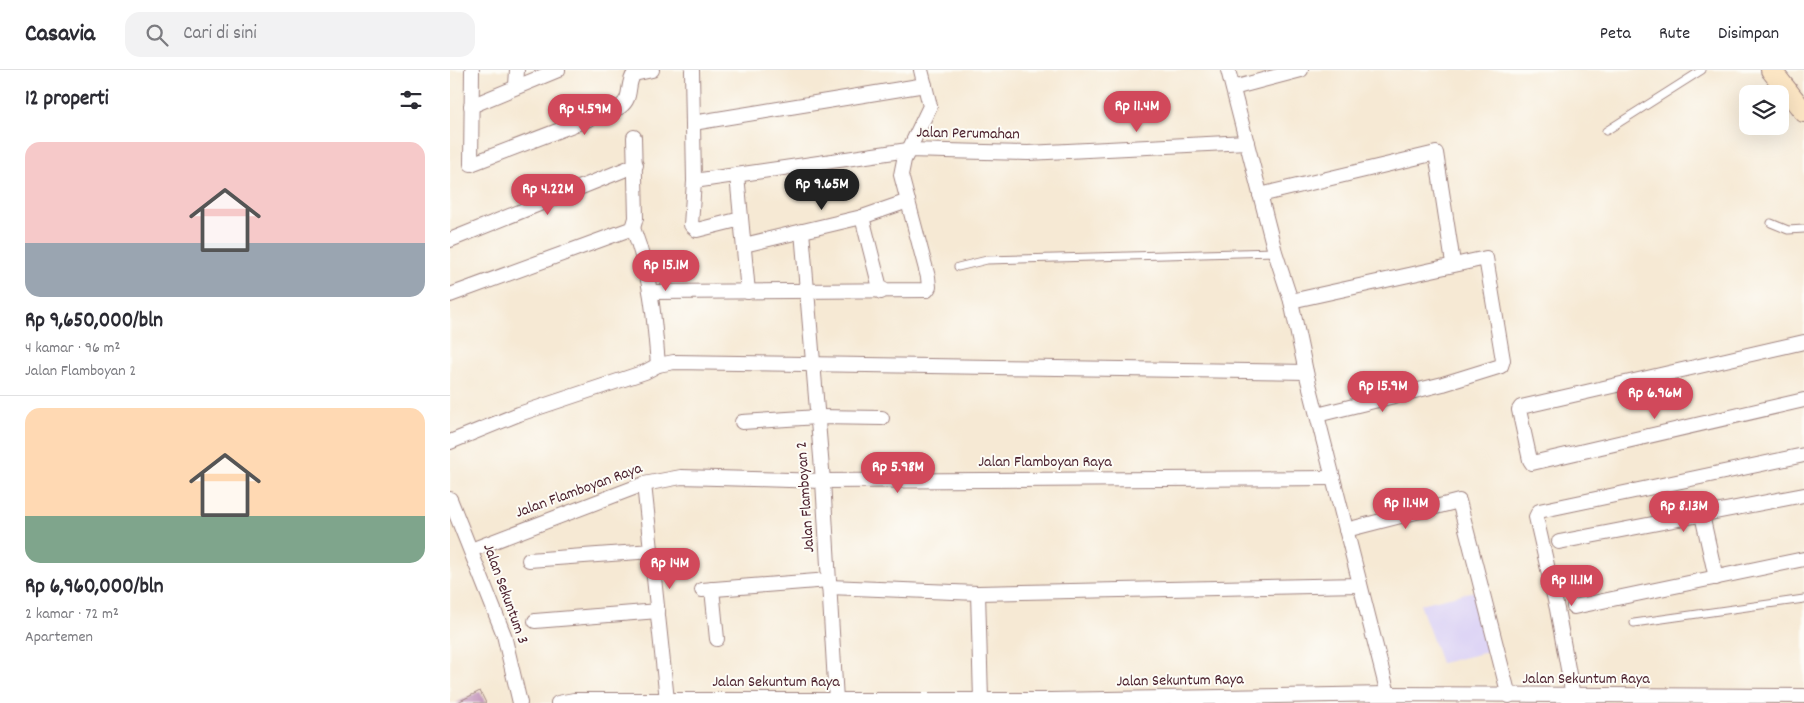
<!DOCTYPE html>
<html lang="id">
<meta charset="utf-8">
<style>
:root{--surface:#fff;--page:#f2f2f3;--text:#2b2b33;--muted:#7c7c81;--line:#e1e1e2;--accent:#d1495b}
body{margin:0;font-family:Dekko,sans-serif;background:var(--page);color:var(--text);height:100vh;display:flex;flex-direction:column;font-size:19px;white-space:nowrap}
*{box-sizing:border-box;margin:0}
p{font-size:16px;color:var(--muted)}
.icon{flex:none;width:28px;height:28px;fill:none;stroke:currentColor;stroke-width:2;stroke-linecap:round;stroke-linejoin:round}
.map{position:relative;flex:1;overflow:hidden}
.sheet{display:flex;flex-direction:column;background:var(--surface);width:450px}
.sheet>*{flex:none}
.buttons{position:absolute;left:1289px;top:15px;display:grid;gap:10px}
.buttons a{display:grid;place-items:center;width:50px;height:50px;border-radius:10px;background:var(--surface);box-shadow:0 5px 20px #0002;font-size:25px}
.price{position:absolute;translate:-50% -42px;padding:0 11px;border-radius:18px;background:var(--accent);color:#fff;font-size:16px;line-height:32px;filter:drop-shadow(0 1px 2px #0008)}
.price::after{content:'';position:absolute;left:50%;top:30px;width:15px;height:11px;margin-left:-8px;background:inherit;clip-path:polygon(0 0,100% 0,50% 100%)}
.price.active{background:#222;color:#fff}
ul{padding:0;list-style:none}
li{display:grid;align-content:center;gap:10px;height:265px;padding:0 25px}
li+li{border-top:1px solid var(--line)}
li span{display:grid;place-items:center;height:155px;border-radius:15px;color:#555}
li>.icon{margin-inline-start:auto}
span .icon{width:90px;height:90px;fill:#fffc;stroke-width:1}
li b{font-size:21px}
h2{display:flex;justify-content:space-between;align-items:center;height:60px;padding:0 25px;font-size:21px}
header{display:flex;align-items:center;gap:30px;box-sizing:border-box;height:70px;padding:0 25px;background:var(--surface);border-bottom:1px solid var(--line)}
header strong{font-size:24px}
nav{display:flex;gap:28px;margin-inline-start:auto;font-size:18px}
.search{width:350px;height:45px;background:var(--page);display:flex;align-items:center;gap:12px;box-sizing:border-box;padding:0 18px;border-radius:15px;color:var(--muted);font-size:19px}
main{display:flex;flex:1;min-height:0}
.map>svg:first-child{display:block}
.built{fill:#ded5f5}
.building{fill:#c499bd}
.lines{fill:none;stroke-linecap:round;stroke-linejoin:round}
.service-casing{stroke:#a08480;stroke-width:9}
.minor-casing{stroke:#a08480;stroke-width:16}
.secondary-casing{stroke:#a08480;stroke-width:22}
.service{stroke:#fff;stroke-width:7}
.minor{stroke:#fff;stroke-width:14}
.secondary{stroke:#fce6c4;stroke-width:20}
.labels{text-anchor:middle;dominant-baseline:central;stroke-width:4;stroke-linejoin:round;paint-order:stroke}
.street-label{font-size:16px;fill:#4a1f2b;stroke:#fdfcf7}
</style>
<header>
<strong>Casavia</strong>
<div class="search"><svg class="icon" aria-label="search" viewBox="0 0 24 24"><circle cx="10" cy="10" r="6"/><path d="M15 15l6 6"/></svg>Cari di sini</div>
<nav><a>Peta</a><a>Rute</a><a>Disimpan</a></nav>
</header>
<main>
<section class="sheet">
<h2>12 properti<svg class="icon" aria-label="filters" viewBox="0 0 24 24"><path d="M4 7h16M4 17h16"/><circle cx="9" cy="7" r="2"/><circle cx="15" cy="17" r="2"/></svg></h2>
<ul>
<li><span style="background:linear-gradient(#f6c9c9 65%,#9aa5b1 0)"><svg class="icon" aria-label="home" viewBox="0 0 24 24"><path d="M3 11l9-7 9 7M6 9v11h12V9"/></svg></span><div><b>Rp 9,650,000/bln</b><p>4 kamar · 96 m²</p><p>Jalan Flamboyan 2</p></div></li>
<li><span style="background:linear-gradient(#ffd9b3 70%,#7fa58c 0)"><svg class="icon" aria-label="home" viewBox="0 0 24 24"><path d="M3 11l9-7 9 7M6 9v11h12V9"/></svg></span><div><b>Rp 6,960,000/bln</b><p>2 kamar · 72 m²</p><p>Apartemen</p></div></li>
</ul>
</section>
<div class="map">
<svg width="1354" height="633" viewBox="0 0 1354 633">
<rect width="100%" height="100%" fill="#fdfcf7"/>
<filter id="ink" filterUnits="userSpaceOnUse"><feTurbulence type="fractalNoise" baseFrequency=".02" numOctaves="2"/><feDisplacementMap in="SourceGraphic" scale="10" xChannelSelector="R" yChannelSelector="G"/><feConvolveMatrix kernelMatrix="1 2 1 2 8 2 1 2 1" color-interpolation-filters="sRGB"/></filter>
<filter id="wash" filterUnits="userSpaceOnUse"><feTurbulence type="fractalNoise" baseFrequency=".0096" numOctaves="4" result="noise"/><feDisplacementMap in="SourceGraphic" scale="20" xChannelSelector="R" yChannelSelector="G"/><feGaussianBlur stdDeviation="1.12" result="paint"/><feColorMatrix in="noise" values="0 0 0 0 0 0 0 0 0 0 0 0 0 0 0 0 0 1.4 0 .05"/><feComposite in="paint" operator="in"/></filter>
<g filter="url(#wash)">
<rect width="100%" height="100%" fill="#f6e9d4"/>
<polygon class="built" points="1025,521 1042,581 991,593 970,534"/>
<g id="blocks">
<polygon class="building" points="30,621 36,633 6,633"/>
</g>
</g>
<g filter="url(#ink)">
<use href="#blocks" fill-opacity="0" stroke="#a08480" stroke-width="1"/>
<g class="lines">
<defs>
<g id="service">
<polyline points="1156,61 1252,0"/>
<polyline points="1321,153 1338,160 1354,159"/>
<polyline points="508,197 537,190 825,182"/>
<polyline points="1184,553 1354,529"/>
</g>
<g id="minor">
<path d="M22,0L21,94L170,37C183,28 176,15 184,4L202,0"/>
<polyline points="242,0 244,111 241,155 247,160 291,149"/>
<polyline points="778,0 825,182 841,231 856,302 938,624"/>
<polyline points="66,16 67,0"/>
<polyline points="783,18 851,0"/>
<polyline points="21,36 108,0"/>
<polyline points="243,53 475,15"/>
<polyline points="287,105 298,222"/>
<polyline points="244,111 458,80 578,83 797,72"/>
<polyline points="810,125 986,83 1003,193"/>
<polyline points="412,147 431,222"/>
<path d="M183,158C201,206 204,244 208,295"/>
<polyline points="352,161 373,411 386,630"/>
<polyline points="0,170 186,95"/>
<polyline points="294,175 412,147 458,131"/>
<polyline points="202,222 477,220 479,217 478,207 451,105 454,90 480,36 471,0"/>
<polyline points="0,225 183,158 186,148 184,67"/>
<polyline points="841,231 1036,188 1053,290 1051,296 993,314 867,345"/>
<polyline points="1354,272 1071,337 1069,340 1080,390 1082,393 1354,330"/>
<polyline points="292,352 368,347 432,348"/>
<polyline points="0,372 69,344 195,302 208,295 224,292 856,302"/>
<polyline points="194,414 217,630"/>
<polyline points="0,429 54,565 70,633"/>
<polyline points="1252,445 1266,508"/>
<polyline points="896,460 1009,431 1059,626"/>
<polyline points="1109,472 1354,425"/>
<polyline points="21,480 194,414 231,407 373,411 883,408"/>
<polyline points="79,490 202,481"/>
<polyline points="379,517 528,523 910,515"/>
<polyline points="262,519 267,569"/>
<polyline points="252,520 379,510"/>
<polyline points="528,523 531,630"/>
<polyline points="1124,537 1354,489"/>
<polyline points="85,551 208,541"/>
<polyline points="1123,626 1107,539 1086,447 1089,441 1354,385"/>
<polyline points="108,633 124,630 600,630 938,624 1354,626"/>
</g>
<polyline id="secondary" points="1321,0 1354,42"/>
</defs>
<use href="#service" class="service-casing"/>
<use href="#minor" class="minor-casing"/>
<use href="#secondary" class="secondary-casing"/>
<use href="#service" class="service"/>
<use href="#minor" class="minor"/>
<use href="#secondary" class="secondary"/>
</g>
</g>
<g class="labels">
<g class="street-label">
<text transform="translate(518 64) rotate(1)">Jalan Perumahan</text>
<text x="595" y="392">Jalan Flamboyan Raya</text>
<text transform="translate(129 421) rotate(-20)">Jalan Flamboyan Raya</text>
<text transform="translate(356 427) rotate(-94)">Jalan Flamboyan 2</text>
<text transform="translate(55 524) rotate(70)">Jalan Sekuntum 3</text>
<text x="1136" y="609">Jalan Sekuntum Raya</text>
<text transform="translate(730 611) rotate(-1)">Jalan Sekuntum Raya</text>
<text x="326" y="612">Jalan Sekuntum Raya</text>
</g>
</g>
</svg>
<div class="buttons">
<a><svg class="icon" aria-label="layers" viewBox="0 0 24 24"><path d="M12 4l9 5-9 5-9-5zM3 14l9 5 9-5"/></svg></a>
</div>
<b class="price" style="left:687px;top:63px">Rp 11.4M</b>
<b class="price" style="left:135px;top:66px">Rp 4.59M</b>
<b class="price active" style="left:372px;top:141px">Rp 9.65M</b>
<b class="price" style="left:98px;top:146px">Rp 4.22M</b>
<b class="price" style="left:216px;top:222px">Rp 15.1M</b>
<b class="price" style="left:933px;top:343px">Rp 15.9M</b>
<b class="price" style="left:1205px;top:350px">Rp 6.96M</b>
<b class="price" style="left:448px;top:424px">Rp 5.98M</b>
<b class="price" style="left:956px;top:460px">Rp 11.4M</b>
<b class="price" style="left:1234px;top:463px">Rp 8.13M</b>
<b class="price" style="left:220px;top:520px">Rp 14M</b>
<b class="price" style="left:1122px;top:537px">Rp 11.1M</b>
</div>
</main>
